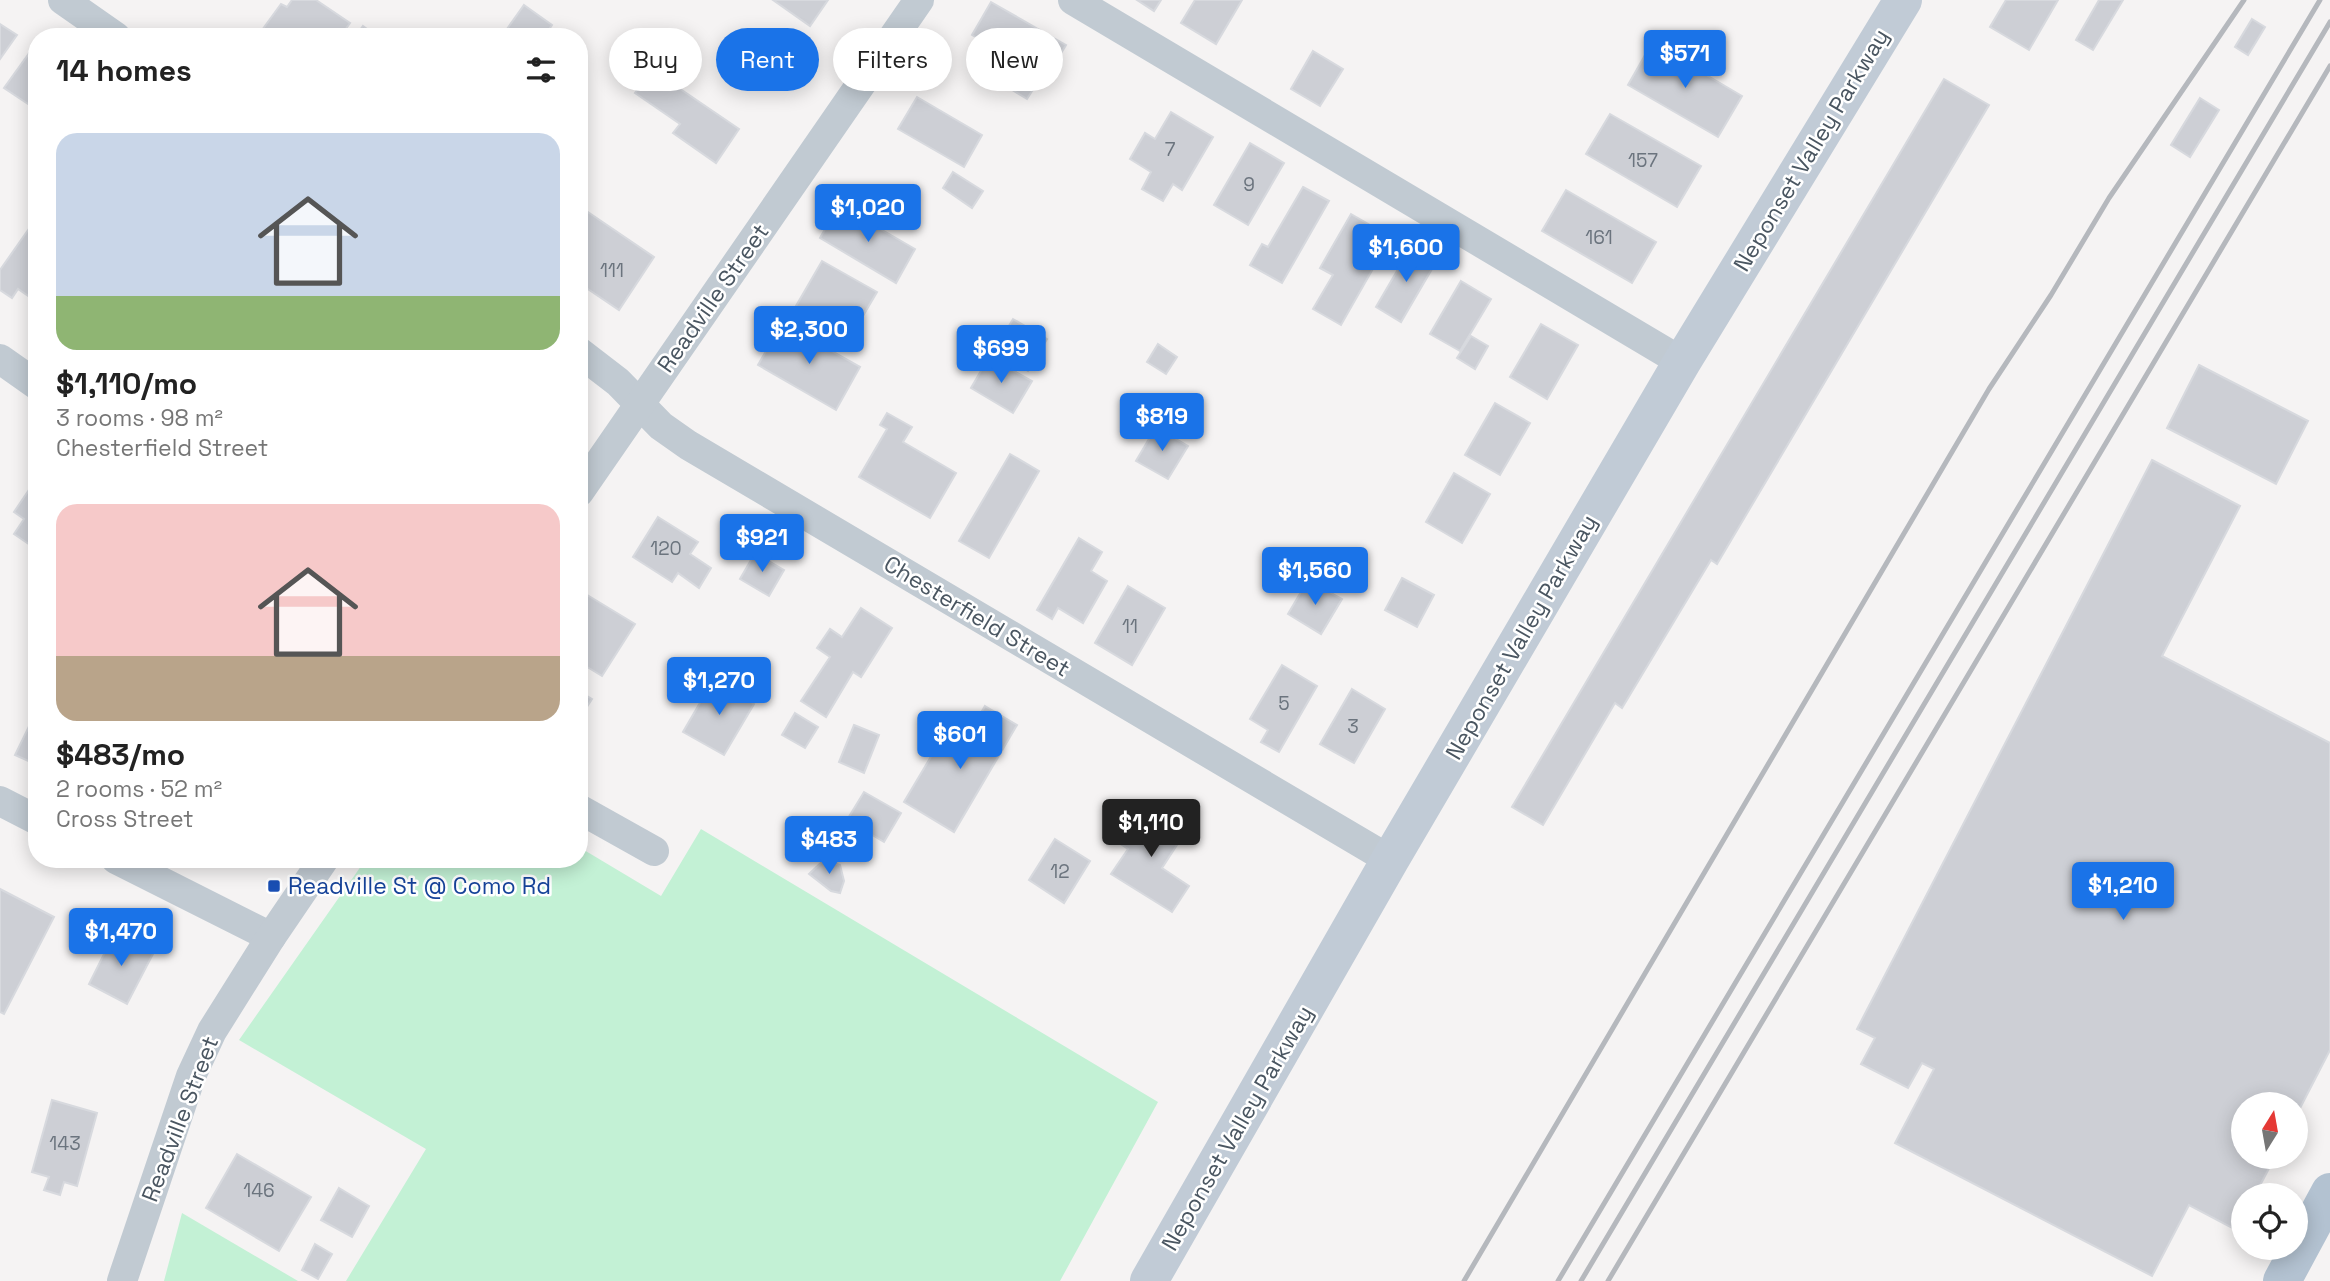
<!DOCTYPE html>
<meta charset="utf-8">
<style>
:root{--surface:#fff;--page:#f2f2f2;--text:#222;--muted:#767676;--accent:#1a73e8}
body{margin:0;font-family:"Space Grotesk",sans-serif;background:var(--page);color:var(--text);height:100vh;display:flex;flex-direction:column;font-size:26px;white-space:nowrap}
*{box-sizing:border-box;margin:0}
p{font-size:23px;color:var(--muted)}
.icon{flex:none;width:38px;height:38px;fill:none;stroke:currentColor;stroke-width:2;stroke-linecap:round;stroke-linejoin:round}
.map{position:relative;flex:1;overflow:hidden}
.side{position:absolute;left:28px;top:28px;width:560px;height:840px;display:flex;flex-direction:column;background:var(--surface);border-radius:28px;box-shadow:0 4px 18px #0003}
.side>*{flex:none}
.banner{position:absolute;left:609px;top:28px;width:665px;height:63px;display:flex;gap:14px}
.needle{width:46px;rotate:11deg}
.buttons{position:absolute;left:2231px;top:1092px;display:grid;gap:14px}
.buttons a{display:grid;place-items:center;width:77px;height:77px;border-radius:50%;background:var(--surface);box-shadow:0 4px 18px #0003;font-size:35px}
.price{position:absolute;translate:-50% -60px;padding:0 16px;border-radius:7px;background:var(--accent);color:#fff;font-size:23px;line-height:46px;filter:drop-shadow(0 2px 4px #0008)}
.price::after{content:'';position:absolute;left:50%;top:42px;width:21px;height:16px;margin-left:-10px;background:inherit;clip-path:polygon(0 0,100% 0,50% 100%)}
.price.on{background:#222;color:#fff}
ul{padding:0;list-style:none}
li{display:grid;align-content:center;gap:14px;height:371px;padding:0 28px}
li span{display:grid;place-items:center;height:217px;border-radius:21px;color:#555}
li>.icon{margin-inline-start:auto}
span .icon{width:126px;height:126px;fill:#fffc;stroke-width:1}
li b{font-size:30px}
h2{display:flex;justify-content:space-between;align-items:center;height:84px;padding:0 28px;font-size:30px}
.pill{padding:0 24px;border-radius:32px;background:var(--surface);box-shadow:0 4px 18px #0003;font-size:24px;line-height:63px}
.pill.on{background:var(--accent);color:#fff}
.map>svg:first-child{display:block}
.green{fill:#c3f1d5}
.building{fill:#cdcfd5;stroke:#d7d9de;stroke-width:2}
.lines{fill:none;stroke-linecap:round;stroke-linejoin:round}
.street{stroke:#c1cad2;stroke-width:30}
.secondary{stroke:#c1cbd6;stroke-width:38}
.primary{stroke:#b3c2d1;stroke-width:38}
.rail{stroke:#b5b8bd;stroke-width:5}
.transit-dot{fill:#1a4fb4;stroke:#fff;stroke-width:2.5}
.labels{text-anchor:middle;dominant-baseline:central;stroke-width:5;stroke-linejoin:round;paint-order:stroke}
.number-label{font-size:19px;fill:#6b747e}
.street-label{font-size:23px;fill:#4a5661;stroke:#fff}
.transit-label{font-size:23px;fill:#164399;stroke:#fff;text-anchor:start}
</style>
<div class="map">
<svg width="2330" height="1281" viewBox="0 0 2330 1281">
<rect width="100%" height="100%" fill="#f5f3f3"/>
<g class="green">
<polygon points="701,829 1158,1102 1060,1281 346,1281 426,1149 239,1040 366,859 579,859 579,847 661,896"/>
<polygon points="182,1213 298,1281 164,1281"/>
</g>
<g class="building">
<polygon points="292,0 316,0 350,23 340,37 257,37 281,4 287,7"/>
<polygon points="773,0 828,0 810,26"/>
<polygon points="1137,0 1161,0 1154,11"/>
<polygon points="1195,0 1242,0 1216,44 1181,23"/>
<polygon points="2006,0 2058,0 2029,50 1990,27"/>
<polygon points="2099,0 2123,0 2093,50 2076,40"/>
<polygon points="991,2 1066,45 1054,65 1023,47 1015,60 972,35"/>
<polygon points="524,5 552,25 544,37 502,36"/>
<polygon points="2252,19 2265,27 2248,55 2235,47"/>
<polygon points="0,24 17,35 0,59"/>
<polygon points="363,26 378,37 355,37"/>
<polygon points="1652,43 1742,96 1718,137 1628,85"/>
<polygon points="1313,51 1343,69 1320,106 1291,89"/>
<polygon points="30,52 37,57 37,110 4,88"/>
<polygon points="651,69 739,129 716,163 673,133 680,124 635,93"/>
<polygon points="1020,69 1039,80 1027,99 1009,88"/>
<polygon points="1944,79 1989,105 1717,564 1711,560 1622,708 1615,703 1543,825 1512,807"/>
<polygon points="917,97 982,135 964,167 898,129"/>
<polygon points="2200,98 2219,110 2190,157 2171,145"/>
<polygon points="1171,112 1213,137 1182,190 1173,184 1163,201 1142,189 1151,172 1130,159 1145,133 1155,139"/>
<polygon points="1610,114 1701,166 1677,207 1586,154"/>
<polygon points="1250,143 1284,163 1248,225 1214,205"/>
<polygon points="953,172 983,191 972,208 943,188"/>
<polygon points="1303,187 1329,201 1282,283 1250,265 1262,244 1268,247"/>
<polygon points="1566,190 1656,242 1632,283 1542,231"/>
<polygon points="839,205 915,249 896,283 820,238"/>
<polygon points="582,208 654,257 619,310 579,283 579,213"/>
<polygon points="1351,214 1391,237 1341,325 1313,309 1333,275 1320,268"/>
<polygon points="28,230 37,236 37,302 18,289 12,298 0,290 0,270"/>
<polygon points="1411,247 1436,262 1401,322 1376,307"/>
<polygon points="822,261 877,292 850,338 796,306"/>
<polygon points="1461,281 1491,299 1460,351 1430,334"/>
<polygon points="1013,319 1047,339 1028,371 994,351"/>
<polygon points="782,323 860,367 836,410 758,365"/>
<polygon points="1541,324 1578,345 1547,399 1510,377"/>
<polygon points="1471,336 1488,346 1475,369 1457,358"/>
<polygon points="1158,344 1177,357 1166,374 1147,362"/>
<polygon points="989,357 1032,381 1013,413 971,388"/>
<polygon points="2199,365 2308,421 2276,484 2167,428"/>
<polygon points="1495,403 1530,423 1500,475 1465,455"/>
<polygon points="887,413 912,427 903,442 956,473 930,518 859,477 887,429 880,425"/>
<polygon points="1156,427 1188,446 1168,479 1136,461"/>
<polygon points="1010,454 1039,471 989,558 959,541"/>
<polygon points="2152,460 2240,506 2162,656 2330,743 2330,1050 2296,1116 2296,1104 2244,1104 2244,1157 2275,1157 2255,1195 2244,1195 2244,1217 2236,1230 2189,1205 2152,1276 1895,1143 1934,1069 1922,1063 1908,1088 1861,1064 1875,1038 1857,1029"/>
<polygon points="1454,473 1490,494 1462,543 1426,522"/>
<polygon points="37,478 37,542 33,547 14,534 24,519 14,512"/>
<polygon points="658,517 698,542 690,554 711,568 699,588 678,573 672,582 633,557"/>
<polygon points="1079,538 1102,552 1091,571 1107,581 1083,623 1058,608 1052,619 1037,610"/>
<polygon points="755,553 784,570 769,596 740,579"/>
<polygon points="1402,578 1434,595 1417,627 1385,610"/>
<polygon points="1308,580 1342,599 1321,634 1288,614"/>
<polygon points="1128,586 1165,608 1132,665 1095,643"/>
<polygon points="579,590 635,624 602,676 579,662"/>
<polygon points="861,608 892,628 861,677 853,672 826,717 801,701 830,657 817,648 830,629 842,637"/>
<polygon points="1282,665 1317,686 1279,752 1261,742 1268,730 1250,719"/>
<polygon points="714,679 754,704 724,755 683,732"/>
<polygon points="1352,689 1385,709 1354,763 1320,744"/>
<polygon points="579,691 592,699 579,719"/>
<polygon points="985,706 1017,725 954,832 904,802 942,738 960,749"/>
<polygon points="795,713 818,727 805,748 782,735"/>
<polygon points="33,718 37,720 35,764 15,755"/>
<polygon points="854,725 879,735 864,773 839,762"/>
<polygon points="864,792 901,813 884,842 847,820"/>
<polygon points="1149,808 1186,831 1162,868 1189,886 1172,912 1111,874 1128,849 1113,839 1125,820 1137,828"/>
<polygon points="1055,839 1090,861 1064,903 1029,880"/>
<polygon points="824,860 840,865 844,881 840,893 831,891 809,874"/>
<polygon points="0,889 54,917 4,1014 0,1012"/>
<polygon points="115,932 154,952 127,1004 89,984"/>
<polygon points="52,1100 97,1113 77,1186 64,1182 60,1195 44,1190 49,1177 32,1172"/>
<polygon points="237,1154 311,1197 279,1251 206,1208"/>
<polygon points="339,1188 369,1206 352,1237 321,1220"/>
<polygon points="315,1244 332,1254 318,1279 302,1270"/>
</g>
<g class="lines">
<g class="street">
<polyline points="63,0 116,37"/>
<polyline points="1073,0 1682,362"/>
<polyline points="579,352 618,382 661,426 688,445 1390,860"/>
<polyline points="0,359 37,385"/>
<polyline points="579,492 919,0"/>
<polyline points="0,801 37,820"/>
<polyline points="579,809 654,851"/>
<polyline points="116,859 271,937"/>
<polyline points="122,1281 191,1076 212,1031 271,937 324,859"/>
</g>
<polyline class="secondary" points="1149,1281 1390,860 1682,362 1903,0"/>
<polyline class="primary" points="2282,1281 2330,1192"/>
<g class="rail">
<polyline points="1464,1281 1989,389 2051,295 2109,198 2244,0"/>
<polyline points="1558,1281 2320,0"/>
<polyline points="1581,1281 2330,22"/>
<polyline points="1608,1281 2330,66"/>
</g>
</g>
<rect class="transit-dot" x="267" y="879" width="14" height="14" rx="3.5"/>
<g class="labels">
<g class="number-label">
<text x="1170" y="149">7</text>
<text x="1643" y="160">157</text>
<text x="1249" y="184">9</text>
<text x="1599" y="237">161</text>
<text x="612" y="270">111</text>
<text x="666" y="548">120</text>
<text x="1130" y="626">11</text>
<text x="1284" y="703">5</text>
<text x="1353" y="726">3</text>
<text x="1060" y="871">12</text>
<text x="65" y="1143">143</text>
<text x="259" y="1190">146</text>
</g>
<g class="street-label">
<text transform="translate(1811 150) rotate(-59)">Neponset Valley Parkway</text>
<text transform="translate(713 298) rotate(-55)">Readville Street</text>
<text transform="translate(977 616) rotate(31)">Chesterfield Street</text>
<text transform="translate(1521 637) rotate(-60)">Neponset Valley Parkway</text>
<text transform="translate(180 1119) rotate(-69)">Readville Street</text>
<text transform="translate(1237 1128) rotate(-60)">Neponset Valley Parkway</text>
</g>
<g class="transit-label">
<text x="288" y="886">Readville St @ Como Rd</text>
</g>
</g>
</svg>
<div class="buttons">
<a><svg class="needle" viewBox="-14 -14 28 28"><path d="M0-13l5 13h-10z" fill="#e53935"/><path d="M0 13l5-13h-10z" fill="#767676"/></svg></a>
<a><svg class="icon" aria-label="locate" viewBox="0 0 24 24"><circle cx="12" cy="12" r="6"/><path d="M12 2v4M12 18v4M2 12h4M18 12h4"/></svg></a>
</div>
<b class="price" style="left:1685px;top:90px">$571</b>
<b class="price" style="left:868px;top:244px">$1,020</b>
<b class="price" style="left:1406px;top:284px">$1,600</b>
<b class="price" style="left:809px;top:366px">$2,300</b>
<b class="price" style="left:1001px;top:385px">$699</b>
<b class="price" style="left:1162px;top:453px">$819</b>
<b class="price" style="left:762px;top:574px">$921</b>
<b class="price" style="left:1315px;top:607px">$1,560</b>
<b class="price" style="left:719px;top:717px">$1,270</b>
<b class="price" style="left:960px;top:771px">$601</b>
<b class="price on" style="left:1151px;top:859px">$1,110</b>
<b class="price" style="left:829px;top:876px">$483</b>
<b class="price" style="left:2123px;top:922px">$1,210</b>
<b class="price" style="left:121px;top:968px">$1,470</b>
<div class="banner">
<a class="pill">Buy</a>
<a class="pill on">Rent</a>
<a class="pill">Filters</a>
<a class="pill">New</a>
</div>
<section class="side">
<h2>14 homes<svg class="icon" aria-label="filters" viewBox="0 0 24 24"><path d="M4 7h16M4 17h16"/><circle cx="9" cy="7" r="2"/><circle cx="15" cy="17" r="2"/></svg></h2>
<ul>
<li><span style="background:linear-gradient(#c9d6e8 75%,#8fb573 0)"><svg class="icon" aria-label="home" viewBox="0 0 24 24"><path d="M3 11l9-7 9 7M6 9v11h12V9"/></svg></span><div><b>$1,110/mo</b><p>3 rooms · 98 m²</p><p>Chesterfield Street</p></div></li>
<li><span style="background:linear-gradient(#f6c9c9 70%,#b9a48a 0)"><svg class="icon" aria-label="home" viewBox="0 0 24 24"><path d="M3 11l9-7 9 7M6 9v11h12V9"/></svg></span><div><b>$483/mo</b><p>2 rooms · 52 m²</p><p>Cross Street</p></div></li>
</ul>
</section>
</div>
